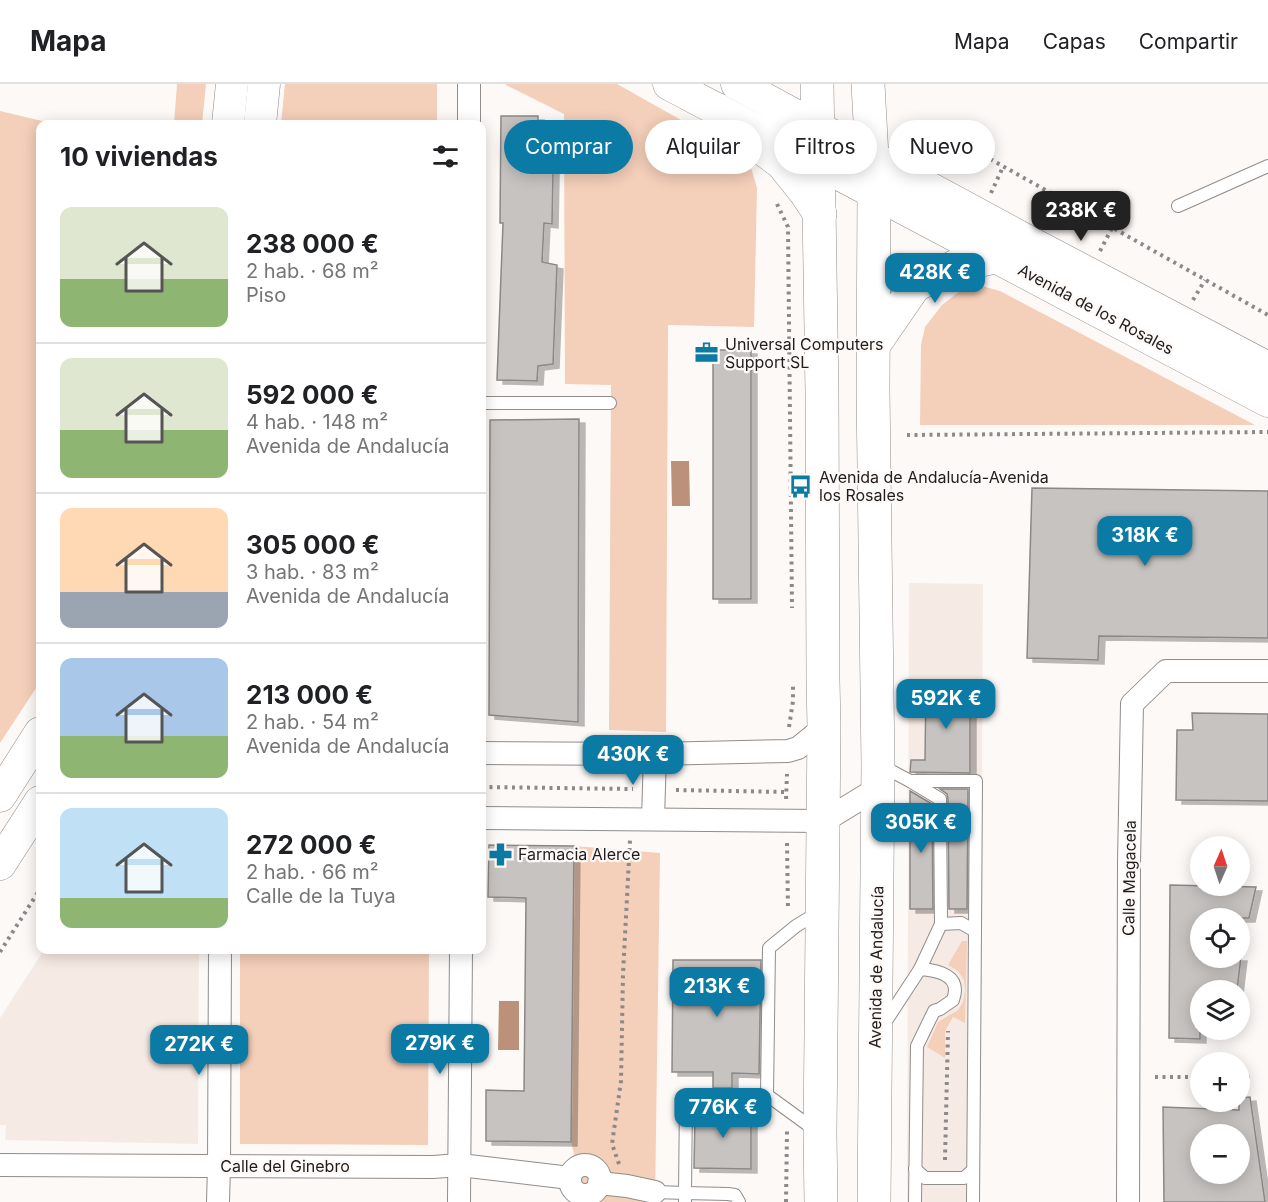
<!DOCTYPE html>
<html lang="es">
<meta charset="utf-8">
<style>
:root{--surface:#fff;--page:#f2f2f2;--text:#202124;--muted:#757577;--line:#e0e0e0;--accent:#0b7aa4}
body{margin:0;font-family:Inter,sans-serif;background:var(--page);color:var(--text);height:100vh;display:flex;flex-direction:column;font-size:22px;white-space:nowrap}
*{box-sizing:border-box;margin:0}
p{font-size:20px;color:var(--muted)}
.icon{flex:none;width:33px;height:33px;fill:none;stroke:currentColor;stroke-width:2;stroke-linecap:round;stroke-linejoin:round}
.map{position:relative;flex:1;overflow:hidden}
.drawer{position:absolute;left:36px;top:36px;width:450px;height:834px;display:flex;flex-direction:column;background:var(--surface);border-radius:12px;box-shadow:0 3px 15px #0003}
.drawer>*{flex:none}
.guide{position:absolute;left:504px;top:36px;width:570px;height:54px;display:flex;gap:12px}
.needle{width:39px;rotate:3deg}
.fabs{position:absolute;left:1190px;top:752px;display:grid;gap:12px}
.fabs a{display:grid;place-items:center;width:60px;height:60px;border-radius:50%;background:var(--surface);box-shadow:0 3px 15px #0003;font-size:30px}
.price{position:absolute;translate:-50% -51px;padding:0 14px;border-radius:12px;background:var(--accent);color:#fff;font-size:20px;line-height:39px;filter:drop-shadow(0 2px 3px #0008)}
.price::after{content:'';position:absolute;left:50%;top:36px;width:18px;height:14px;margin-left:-9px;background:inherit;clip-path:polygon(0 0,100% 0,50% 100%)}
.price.active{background:#222;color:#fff}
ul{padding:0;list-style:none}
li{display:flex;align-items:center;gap:18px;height:150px;padding:0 24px}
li+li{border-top:2px solid var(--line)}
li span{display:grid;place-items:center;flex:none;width:168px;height:120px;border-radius:12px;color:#555}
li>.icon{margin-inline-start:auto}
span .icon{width:72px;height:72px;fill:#fffc;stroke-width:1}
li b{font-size:26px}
h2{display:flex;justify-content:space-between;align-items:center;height:72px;padding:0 24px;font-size:26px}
.chip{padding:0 21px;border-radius:27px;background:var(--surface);box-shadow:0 3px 15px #0003;font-size:21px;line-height:54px}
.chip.active{background:var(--accent);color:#fff}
header{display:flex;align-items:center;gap:36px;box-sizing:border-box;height:84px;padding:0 30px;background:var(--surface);border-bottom:2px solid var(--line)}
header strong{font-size:28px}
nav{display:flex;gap:33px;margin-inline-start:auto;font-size:21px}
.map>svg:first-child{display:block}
.built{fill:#f6ebe4}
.green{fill:#f4cfba}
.water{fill:#bb9179}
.building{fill:#c7c3c0;stroke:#8c8886;stroke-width:1.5;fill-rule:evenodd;filter:url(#shadow)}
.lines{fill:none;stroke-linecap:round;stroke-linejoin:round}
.lane-casing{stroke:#908d8b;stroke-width:14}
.street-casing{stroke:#908d8b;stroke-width:24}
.secondary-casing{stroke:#908d8b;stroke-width:33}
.primary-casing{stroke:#908d8b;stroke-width:34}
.path{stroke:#8c8988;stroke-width:4;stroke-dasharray:3 4.5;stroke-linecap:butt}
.lane{stroke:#fff;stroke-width:12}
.street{stroke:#fff;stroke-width:22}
.secondary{stroke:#fff;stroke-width:32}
.primary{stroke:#fff;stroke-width:33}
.labels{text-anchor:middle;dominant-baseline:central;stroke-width:4.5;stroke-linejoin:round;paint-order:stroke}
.street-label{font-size:16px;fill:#1e1c1c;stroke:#fdf9f7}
.poi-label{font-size:16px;fill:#1e1c1c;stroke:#fdf9f7;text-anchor:start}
</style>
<header>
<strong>Mapa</strong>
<nav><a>Mapa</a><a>Capas</a><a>Compartir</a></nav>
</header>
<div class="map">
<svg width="1268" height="1118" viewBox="0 0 1268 1118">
<defs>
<filter id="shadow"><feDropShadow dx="6" dy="4" stdDeviation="0" flood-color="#0004"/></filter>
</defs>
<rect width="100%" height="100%" fill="#fdf9f7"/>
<g class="built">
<polygon points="909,499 983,500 980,1118 907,1118"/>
<polygon points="44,866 199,866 198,1060 5,1056 6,1041 0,1041 0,934"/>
</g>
<g class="green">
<polygon points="177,0 206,0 202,40 174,40"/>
<polygon points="285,0 437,0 437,40 281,40"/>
<polygon points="506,0 617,0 745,72 752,87 757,104 754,243 668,241 666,648 609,646 611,301 565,300 564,30 506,1"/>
<polygon points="0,27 55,40 40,40 40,598 0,659"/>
<polygon points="982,202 1000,207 1255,341 920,341 921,261 925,243 942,221 960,207"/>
<polygon points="574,762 660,769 655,1118 581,1118 585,1113 571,1058"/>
<polygon points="962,857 967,857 965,939 953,933 945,947 945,974 927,963 938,938 958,926 963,918 965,906 964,896 958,887 948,881"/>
<polygon points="240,866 429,866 428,1061 240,1060"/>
</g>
<g class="water">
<polygon points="671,377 689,377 690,422 672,422"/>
<polygon points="499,917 519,917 519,966 498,966"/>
</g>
<g class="building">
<polygon points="501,32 538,32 538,39 554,39 552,140 544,139 542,178 557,181 553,280 538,282 537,297 497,296 503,139 500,139"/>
<rect x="713" y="266" width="38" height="249"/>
<polygon points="579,335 578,638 489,631 490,336"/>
<polygon points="1032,404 1268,407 1268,554 1099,552 1098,576 1027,574"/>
<polygon points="926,600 970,601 970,689 910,688 911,676 925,676"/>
<polygon points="1192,629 1268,630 1268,717 1176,716 1177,646 1193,646"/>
<polygon points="940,705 968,705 967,825 949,825 948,715 947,710"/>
<polygon points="910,707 932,720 933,825 910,825"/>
<polygon points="489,761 574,762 571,1058 486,1057 486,1006 524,1007 526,814 488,813"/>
<polygon points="1170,801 1256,803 1249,834 1200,834 1200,873 1241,873 1237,906 1200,906 1200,955 1169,954"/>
<polygon points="673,876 761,876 759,990 732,989 732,1004 713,1004 713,988 672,988"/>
<path d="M1250,1013L1265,1118H1164L1163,1023L1239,1026V1014ZM1200,1050H1239V1089H1200Z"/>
<polygon points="732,1020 732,1029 751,1030 751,1085 694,1084 695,1029 713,1029 713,1021"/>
</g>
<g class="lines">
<defs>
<g id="lane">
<polyline points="1178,122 1268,82"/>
<polyline points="482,319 610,319"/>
<polyline points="880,681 910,697 940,715 941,840 920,885 884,940"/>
<polyline points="910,697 976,697 975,847"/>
<polyline points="941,840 961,839 975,847 973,1118"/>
<polyline points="815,1046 767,1011 769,864 796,842 819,828"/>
<polyline points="915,1085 925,1094 964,1094 973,1086"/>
<polyline points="655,1108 685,1109 686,1013 767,1011"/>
<polyline points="685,1118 685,1109 728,1110 735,1111 739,1118"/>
<path d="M915,1118L917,962L934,927L940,925L953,916C954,913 955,910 955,906C955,889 934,886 920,885"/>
</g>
<g id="street">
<polyline points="469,40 469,0"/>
<polyline points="482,669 655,670 788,667 798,664 824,643"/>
<polyline points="482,734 824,737 878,704"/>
<polyline points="653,735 655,670"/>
<polyline points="0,1081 433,1083 460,1081 570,1094"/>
<circle cx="585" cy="1096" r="15"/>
<polyline points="599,1099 627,1102 655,1108"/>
<polyline points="218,1118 219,1082 220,866"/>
<polyline points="459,1118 461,866"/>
<polyline points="1128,1118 1129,779 1132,620 1166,587 1268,587"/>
</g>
<g id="secondary">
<polyline points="669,0 1268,317"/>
<polyline points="737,0 1029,158 1268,284"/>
<polyline points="228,40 232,0"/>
<polyline points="260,40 264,0"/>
<polyline points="873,263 915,202 955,182 997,173"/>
<polyline points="0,712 40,649"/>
<polyline points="0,780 40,718"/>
</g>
<g id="primary">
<polyline points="817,0 822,308 823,596 824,643 820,1050 821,1118"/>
<polyline points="868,0 874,109 873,307 878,681 874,1118"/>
<polyline points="718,26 732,45 750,55 782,79 806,109 820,130"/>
</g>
</defs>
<use href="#lane" class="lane-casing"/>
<use href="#street" class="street-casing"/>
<use href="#secondary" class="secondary-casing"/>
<use href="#primary" class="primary-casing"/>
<g class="path">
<polyline points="922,70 926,39 1268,231"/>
<polyline points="991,109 1003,83"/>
<polyline points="777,120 788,143 792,524"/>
<polyline points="1100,167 1112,144"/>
<polyline points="1193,216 1205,196"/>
<polyline points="907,351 1268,348"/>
<polyline points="482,642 485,642"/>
<polyline points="789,643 793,617 793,600"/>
<polyline points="482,703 633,705"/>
<polyline points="676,706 786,708"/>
<polyline points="786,715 787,690"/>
<polyline points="787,759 788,826"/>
<polyline points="0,868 40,805"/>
<polyline points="1155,993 1200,993"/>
<polyline points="1239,993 1253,993"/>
<polyline points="945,1076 948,947"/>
<polyline points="619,1080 612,1060 621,997 623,890 630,756"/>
<polyline points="786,1118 787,1047"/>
</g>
<use href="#lane" class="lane"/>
<use href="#street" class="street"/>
<use href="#secondary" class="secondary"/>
<use href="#primary" class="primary"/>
</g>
<defs>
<symbol id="office-bare" viewBox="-9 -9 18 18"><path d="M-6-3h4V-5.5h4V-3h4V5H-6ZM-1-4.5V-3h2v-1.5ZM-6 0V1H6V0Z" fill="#0b7aa4" stroke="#fdf9f7" stroke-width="2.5" paint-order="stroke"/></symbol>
<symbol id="bus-bare" viewBox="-9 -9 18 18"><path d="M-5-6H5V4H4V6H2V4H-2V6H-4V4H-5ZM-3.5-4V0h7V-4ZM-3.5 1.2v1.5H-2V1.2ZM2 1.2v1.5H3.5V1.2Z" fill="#0b7aa4" stroke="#fdf9f7" stroke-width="2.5" paint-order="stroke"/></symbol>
<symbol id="pharmacy-bare" viewBox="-9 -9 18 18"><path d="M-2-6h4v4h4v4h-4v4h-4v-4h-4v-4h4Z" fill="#0b7aa4" stroke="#fdf9f7" stroke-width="2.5" paint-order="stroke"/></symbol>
</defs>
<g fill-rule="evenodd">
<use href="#office-bare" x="690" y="252" width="33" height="33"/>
<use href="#bus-bare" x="784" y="386" width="33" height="33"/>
<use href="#pharmacy-bare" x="484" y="754" width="33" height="33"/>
</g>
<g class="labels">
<g class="street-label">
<text transform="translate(1096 225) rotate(28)">Avenida de los Rosales</text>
<text transform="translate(1129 794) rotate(-89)">Calle Magacela</text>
<text transform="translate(876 883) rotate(-89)">Avenida de Andalucía</text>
<text x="285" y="1082">Calle del Ginebro</text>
</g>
<g class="poi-label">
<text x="725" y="260">Universal Computers<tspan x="725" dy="18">Support SL</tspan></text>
<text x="819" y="393">Avenida de Andalucía-Avenida<tspan x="819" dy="18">los Rosales</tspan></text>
<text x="518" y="770">Farmacia Alerce</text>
</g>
</g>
</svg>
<div class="fabs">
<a><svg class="needle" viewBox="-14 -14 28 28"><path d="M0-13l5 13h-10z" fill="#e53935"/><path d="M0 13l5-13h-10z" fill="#757577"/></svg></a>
<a><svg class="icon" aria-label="locate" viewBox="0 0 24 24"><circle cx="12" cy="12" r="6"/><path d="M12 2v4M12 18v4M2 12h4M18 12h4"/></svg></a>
<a><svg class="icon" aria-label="layers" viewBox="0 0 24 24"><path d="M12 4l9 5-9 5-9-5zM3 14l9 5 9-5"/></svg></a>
<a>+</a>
<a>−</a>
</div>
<b class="price active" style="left:1081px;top:158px">238K €</b>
<b class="price" style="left:935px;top:220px">428K €</b>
<b class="price" style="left:1145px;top:483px">318K €</b>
<b class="price" style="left:946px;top:646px">592K €</b>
<b class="price" style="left:633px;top:702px">430K €</b>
<b class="price" style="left:921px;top:770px">305K €</b>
<b class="price" style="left:717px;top:934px">213K €</b>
<b class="price" style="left:440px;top:991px">279K €</b>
<b class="price" style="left:199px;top:992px">272K €</b>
<b class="price" style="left:723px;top:1055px">776K €</b>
<div class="guide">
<a class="chip active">Comprar</a>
<a class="chip">Alquilar</a>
<a class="chip">Filtros</a>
<a class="chip">Nuevo</a>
</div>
<section class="drawer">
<h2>10 viviendas<svg class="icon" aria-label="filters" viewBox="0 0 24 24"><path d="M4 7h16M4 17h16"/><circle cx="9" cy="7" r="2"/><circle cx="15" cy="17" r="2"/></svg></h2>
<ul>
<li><span style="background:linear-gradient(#dfe7d0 60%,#8fb573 0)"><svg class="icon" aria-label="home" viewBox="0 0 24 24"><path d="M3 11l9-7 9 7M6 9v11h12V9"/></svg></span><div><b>238 000 €</b><p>2 hab. · 68 m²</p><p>Piso</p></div></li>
<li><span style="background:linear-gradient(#dfe7d0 60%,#8fb573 0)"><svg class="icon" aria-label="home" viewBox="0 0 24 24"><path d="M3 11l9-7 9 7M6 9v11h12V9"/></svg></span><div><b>592 000 €</b><p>4 hab. · 148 m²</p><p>Avenida de Andalucía</p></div></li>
<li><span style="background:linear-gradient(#ffd9b3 70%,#9aa5b1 0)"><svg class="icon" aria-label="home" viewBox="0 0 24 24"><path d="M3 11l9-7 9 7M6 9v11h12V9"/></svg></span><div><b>305 000 €</b><p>3 hab. · 83 m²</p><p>Avenida de Andalucía</p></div></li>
<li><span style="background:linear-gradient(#a9c7e8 65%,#8fb573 0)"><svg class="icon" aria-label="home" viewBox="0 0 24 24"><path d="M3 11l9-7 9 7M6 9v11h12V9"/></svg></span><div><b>213 000 €</b><p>2 hab. · 54 m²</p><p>Avenida de Andalucía</p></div></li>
<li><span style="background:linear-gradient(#bfe0f5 75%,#8fb573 0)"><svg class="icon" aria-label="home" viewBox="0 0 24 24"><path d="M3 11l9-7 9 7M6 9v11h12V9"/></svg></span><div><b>272 000 €</b><p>2 hab. · 66 m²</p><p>Calle de la Tuya</p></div></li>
</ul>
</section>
</div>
